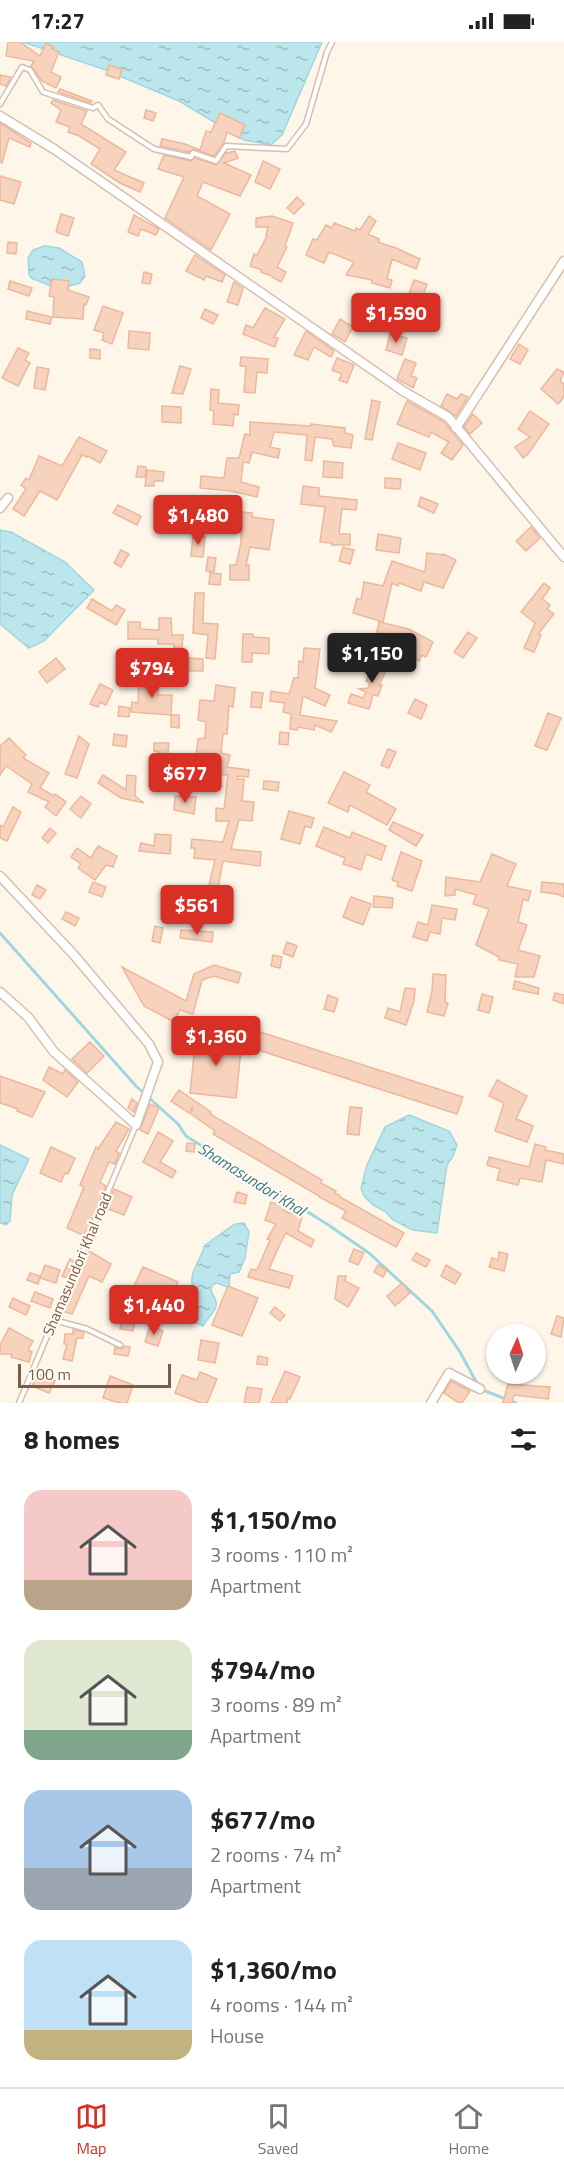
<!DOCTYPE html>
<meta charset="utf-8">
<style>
:root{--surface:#fff;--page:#f6f6f6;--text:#222;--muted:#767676;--line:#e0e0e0;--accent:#d93025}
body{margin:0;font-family:"Titillium Web",sans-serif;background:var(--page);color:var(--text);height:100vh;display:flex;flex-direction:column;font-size:22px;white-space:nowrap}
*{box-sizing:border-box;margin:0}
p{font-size:20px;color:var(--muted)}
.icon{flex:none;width:33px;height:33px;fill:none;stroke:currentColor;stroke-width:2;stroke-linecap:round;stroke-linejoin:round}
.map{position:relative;height:1361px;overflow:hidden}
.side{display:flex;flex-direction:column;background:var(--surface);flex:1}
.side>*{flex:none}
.needle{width:39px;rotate:3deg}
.fabs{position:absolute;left:486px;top:1282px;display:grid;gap:12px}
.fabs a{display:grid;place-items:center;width:60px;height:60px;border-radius:50%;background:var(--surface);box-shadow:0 2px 4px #0004;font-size:30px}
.scale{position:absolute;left:18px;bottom:15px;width:153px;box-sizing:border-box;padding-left:6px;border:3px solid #7e5a49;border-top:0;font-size:16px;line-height:21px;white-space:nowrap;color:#7e5a49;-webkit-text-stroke:4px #fffaf2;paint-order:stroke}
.price{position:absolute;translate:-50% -51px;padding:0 14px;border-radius:6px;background:var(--accent);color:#fff;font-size:20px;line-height:39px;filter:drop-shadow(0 2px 3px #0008)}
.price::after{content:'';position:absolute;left:50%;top:36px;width:18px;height:14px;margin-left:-9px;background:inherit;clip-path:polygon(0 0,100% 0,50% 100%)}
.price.selected{background:#222;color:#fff}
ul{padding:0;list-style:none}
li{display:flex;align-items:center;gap:18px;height:150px;padding:0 24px}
li span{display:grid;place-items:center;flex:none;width:168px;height:120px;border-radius:18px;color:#555}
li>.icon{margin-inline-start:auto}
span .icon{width:72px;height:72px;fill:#fffc;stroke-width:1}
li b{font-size:26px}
h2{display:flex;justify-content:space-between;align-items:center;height:72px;padding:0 24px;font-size:26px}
.status{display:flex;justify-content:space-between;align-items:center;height:42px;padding:0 30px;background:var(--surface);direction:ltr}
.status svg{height:16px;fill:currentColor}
.dock{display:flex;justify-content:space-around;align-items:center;height:84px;border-top:2px solid var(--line);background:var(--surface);font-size:16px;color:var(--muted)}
.dock a{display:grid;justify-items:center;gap:3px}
.dock .selected{color:var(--accent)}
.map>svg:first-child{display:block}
.water{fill:url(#water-ripples);stroke:#9fd7df;stroke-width:1.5}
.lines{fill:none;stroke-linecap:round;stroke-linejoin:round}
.stream{stroke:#9fd7df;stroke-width:3}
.building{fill:#f7d3be;stroke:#ecb89c;stroke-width:1.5}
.service-casing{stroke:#d5bfb0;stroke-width:7}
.minor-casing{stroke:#d5bfb0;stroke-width:11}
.service{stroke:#fff;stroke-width:4}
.minor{stroke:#fff;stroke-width:8}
.labels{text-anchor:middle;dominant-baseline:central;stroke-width:4.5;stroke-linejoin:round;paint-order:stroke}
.street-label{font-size:15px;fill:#7e5a49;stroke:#fffaf2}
.water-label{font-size:16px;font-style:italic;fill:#3a7a84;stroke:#fffaf2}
</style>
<div class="status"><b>17:27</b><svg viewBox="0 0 49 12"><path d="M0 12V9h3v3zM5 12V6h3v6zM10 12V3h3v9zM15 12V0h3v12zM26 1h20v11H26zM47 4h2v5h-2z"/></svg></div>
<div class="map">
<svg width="564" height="1361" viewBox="0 0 564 1361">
<defs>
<pattern id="water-ripples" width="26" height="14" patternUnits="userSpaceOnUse" patternTransform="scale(1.5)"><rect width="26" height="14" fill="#bbe6ec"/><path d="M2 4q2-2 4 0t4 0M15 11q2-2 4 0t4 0" fill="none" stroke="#9dbdc1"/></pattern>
</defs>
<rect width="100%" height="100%" fill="#fff6ea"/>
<g class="water">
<polygon points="23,0 322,0 282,93 271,103 244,98 179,59 103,27"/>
<polygon points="44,204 59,206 82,220 85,234 80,241 58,247 31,236 29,232 28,216 33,208"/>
<polygon points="0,488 11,490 65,520 94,548 44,599 29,606 0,582"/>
<polygon points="409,1073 449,1089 457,1103 453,1114 447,1123 437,1191 413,1188 393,1178 386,1170 373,1163 364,1154 361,1146 367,1123 385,1085"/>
<polygon points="0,1103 29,1117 12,1153 10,1179 6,1183 0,1181"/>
<path d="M244,1181L249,1190L245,1216L239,1230L230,1232L229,1246L217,1241L212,1243L211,1249C223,1268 212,1268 203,1284L189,1278L186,1259L197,1257C196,1252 192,1247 192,1242C190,1228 202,1217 204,1204L235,1182Z"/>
</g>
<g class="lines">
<polyline class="stream" points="0,891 136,1044 178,1082 186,1094 327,1182 369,1211 432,1269 460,1310 480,1347 516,1361"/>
</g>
<g class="building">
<polygon points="8,0 20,0 40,14 46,1 54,5 52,7 59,10 51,30 61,35 56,46 42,39 31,24 34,19 6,14"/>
<polygon points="109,23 122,27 119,37 106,33"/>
<polygon points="0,33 11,35 6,44 0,42"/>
<polygon points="60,47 92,59 91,61 58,50"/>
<polygon points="53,58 87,69 81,82 126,110 114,128 144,141 140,150 120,141 91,122 100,107 76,92 76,93 68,90 70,85 56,80 61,68 51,61"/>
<polygon points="146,68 156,71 153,79 144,76"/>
<polygon points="220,71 245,83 239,96 227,90 224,101 214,114 194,107 189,110 160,104 162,97 185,102 200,108 206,89 211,90"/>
<polygon points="0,81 31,101 30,105 9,96 2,121 0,120"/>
<polygon points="235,109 238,116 224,121 251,133 240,154 203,140 197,154 230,172 211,208 165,176 184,135 158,127 164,113 191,119 195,116 216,123 226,111"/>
<polygon points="263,119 280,127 270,147 255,140"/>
<polygon points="0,134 21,140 14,162 0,158"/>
<polygon points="297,155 304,162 294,172 287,166"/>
<polygon points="61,172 74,176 68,194 56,190"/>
<polygon points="134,173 159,187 156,193 141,187 138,194 128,190"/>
<polygon points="272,174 293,181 285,204 287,205 277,225 286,230 281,240 272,235 272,234 261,230 262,228 250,224 254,212 257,213 267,194 266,193 268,185 256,185 256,176"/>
<polygon points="369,174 376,179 368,192 379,197 378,200 396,206 420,217 416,227 392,217 387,237 392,238 390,246 372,241 372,238 346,233 354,220 329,210 324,221 306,213 313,197 317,198 326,183 332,186 334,181 355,189 356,186 360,188"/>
<polygon points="8,200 17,201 16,212 7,211"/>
<polygon points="195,213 225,233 222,240 206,234 204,238 186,229"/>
<polygon points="144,230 152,232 150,242 142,241"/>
<polygon points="52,237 69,239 68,248 89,255 86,263 84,262 83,277 53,275 54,255 49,254"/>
<polygon points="414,238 427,242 422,257 409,252"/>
<polygon points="10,239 32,246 29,254 8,247"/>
<polygon points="234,240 243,246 238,263 227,260"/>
<polygon points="103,264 123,271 112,302 102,298 104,291 94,288"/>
<polygon points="265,266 285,277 274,295 278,296 275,305 243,292 246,283 253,286"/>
<polygon points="205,267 218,273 213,282 201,276"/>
<polygon points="27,269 52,275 50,282 26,277"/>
<polygon points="340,277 353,285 345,300 332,292"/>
<polygon points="129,289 150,291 149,308 128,306"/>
<polygon points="306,289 334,309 331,315 314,305 308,318 294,313"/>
<polygon points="390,292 407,296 402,313 386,308"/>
<polygon points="519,302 528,308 520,322 510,317"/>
<polygon points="18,306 29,311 25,318 30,321 18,344 2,336"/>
<polygon points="90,307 100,308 100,317 90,316"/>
<polygon points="241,315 268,317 267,331 257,330 255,351 244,350 246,324 240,324"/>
<polygon points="337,316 354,323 347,341 339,338 342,332 332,328"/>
<polygon points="405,317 416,321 411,334 417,336 413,346 397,337"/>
<polygon points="180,324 191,327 183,352 172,351"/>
<polygon points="37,325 49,327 45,348 34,346"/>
<polygon points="557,327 564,330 560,339 564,342 564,355 558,362 541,347"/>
<polygon points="211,347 219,348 218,361 239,363 238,373 234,372 233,384 213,382 214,369 210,368"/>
<polygon points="447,352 457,357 461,352 468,355 456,374 441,364"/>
<polygon points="372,358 380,360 372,398 365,397"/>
<polygon points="407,359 444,380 463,403 452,418 441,411 449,400 431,390 429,395 397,382"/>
<polygon points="162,364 181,365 181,381 162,380"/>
<polygon points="530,369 549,382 528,412 523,416 515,405 530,395 518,387"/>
<polygon points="473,372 482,381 470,392 464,385"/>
<polygon points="250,380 311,384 311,382 345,386 345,391 353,393 351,406 334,404 332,397 315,395 312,419 305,418 307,393 274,390 270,405 280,407 278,416 252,410 249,421 243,420 241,440 259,445 257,455 231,449 200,446 201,434 224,436 227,416 239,416 245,392 250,393"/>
<polygon points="79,395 107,409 100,421 88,414 87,415 82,413 57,458 40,449 24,474 13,467 26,447 21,443 26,436 29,438 39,414 62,424"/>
<polygon points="398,401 426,411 420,428 392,417"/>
<polygon points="324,419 343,421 342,436 323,435"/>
<polygon points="138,424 146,425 145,435 136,435"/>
<polygon points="147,428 164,430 163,439 154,439 154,444 145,444"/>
<polygon points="385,436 401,437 400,447 385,446"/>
<polygon points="303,444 319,446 319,454 357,458 356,468 342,467 339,492 350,492 350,503 332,503 332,501 320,500 325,465 301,462"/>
<polygon points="421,455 438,462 434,471 418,464"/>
<polygon points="118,463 141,474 137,483 113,471"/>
<polygon points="242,470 252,471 252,475 274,478 269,508 250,505 246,523 249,523 249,538 230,538 230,523 236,523 241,501"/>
<polygon points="531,485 540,496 526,509 516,499"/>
<polygon points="378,492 401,496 399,511 376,508"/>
<polygon points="193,494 205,495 203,515 191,514"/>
<polygon points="343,505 354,508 350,522 339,519"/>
<polygon points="121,508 129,512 121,525 114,521"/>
<polygon points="427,511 443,513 443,512 456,518 443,546 424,540 421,549 399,541 398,544 392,541 383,580 353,571 357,556 361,558 364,540 383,544 392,519 425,530"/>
<polygon points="208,515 216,516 214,530 206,529"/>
<polygon points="210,531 221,532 220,543 209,542"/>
<polygon points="544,541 550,546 542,557 550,563 547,567 554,572 538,592 541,593 534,610 524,606 535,581 521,570"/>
<polygon points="195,551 204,551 203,581 218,582 215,617 206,616 208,593 193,591"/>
<polygon points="92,557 112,569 116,563 125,568 116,583 87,566"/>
<polygon points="159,576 171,576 172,593 183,593 182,606 174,606 174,602 158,602 158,597 128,597 128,580 140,580 140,587 159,588"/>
<polygon points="379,580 409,587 433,600 426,615 422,613 419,619 415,617 412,625 395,619 404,601 376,594"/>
<polygon points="468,590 477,596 463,616 454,610"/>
<polygon points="243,592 253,592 253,595 269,596 269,612 252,611 252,620 242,620"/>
<polygon points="304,606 320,607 315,646 330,653 325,664 303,654 300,673 337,679 331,690 315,683 314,688 298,685 297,688 290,687 291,672 283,670 285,661 270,659 271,649 289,652 294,636 298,636 299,619 303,620"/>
<polygon points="377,614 390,619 379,644 382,643 378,654 373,653 369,667 348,661 351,652 363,656 366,650 359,647 368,646 370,641 366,639"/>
<polygon points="56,616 65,627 47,641 39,630"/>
<polygon points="189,616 203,617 203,629 189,629"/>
<polygon points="139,637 159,638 158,653 172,653 171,673 131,670 132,660 138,661"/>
<polygon points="100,642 113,648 106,663 100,660 98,665 90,662"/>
<polygon points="216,643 235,646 233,665 229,664 227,692 223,692 221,711 230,713 227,725 249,728 248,735 238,734 237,737 244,737 242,759 254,760 252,779 239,778 231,807 261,810 260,824 223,819 218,845 227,847 224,861 206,856 215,818 194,816 195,806 191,806 192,797 223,800 229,779 216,779 216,766 224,767 228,733 215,732 217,715 196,713 198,697 205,696 206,680 198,678 200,658 214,659"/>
<polygon points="252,650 263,651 261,666 251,665"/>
<polygon points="415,657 427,663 421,677 408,671"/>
<polygon points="119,664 130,666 129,675 118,674"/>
<polygon points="548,671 561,676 547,708 535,704"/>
<polygon points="171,673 179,673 179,686 171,685"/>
<polygon points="280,690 289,691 288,703 279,702"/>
<polygon points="114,692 127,694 126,705 113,703"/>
<polygon points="79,694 89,702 77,736 65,732"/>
<polygon points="9,696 26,713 23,716 49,731 40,746 54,754 55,752 66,760 56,774 45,765 49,760 28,750 32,742 6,724 0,733 0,704"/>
<polygon points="154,701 169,701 166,731 158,730 159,710 154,709"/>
<polygon points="388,707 396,710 389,726 381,723"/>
<polygon points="344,730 370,743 366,750 396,767 387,783 350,763 348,770 328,761"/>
<polygon points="103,733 126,748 127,733 136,734 135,754 144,761 121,756 98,741"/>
<polygon points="264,739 279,740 278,749 263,747"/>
<polygon points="81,754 91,762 81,776 70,767"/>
<polygon points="175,754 196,755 194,772 174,768"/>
<polygon points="13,765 21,770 7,799 0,796 0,783 3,785"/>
<polygon points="289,769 314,776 311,786 305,784 300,802 281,797"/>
<polygon points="393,780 423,793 416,804 389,788"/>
<polygon points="324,785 350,796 352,790 386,804 381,818 366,812 361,828 343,822 345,816 316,804"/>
<polygon points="50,786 56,791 48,801 42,796"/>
<polygon points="155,792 171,793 170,812 139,809 141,801 154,804"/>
<polygon points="98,804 117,814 113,825 106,823 95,838 78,826 81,822 71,815 77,806 91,816"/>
<polygon points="401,810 422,819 412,849 397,844 398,840 392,838"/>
<polygon points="492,812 516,822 507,844 531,849 528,859 523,857 518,880 527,883 518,908 540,914 534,935 515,935 518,922 499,918 499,915 476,903 489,867 473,862 476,853 455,847 455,853 445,854 446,835 480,840"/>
<polygon points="93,840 106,845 102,855 89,850"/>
<polygon points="542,840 564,842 564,855 557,852 541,850"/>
<polygon points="37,843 46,848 40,857 32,853"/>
<polygon points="374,854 393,856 392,866 373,865"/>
<polygon points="351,855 371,862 363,883 343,875"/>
<polygon points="432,863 457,867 455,878 442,876 440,892 430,890 427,899 413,895 418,880 428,883"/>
<polygon points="66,870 79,876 75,884 62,877"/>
<polygon points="155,884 163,886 160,901 152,899"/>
<polygon points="181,888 213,890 212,900 180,896"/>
<polygon points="287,900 297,904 293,915 283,911"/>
<polygon points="273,913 282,915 280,926 271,924"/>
<polygon points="214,923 241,931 238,941 214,934 202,938 193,972 180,968 174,980 144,964 122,925 186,959 194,932"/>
<polygon points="433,932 446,933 445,960 448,961 444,974 427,970 432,950"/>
<polygon points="515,939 539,946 538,952 513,947"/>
<polygon points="405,946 415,947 414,959 406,983 385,976 388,966 400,970"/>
<polygon points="555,951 564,953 564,962 553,958"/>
<polygon points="482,952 493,955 489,971 478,968"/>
<polygon points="328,953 338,957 334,970 324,967"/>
<polygon points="254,988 463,1055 457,1072 249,1005"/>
<polygon points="196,994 242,998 236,1056 190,1051"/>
<polygon points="90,1000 104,1014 87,1031 72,1017"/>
<polygon points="49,1025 63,1032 65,1028 78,1040 67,1055 43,1038"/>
<polygon points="0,1034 45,1050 32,1075 17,1069 18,1067 0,1061"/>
<polygon points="497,1038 527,1054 516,1077 533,1084 527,1100 495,1089 504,1061 489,1054"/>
<polygon points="179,1048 211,1070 210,1072 322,1138 321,1141 336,1149 335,1151 340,1154 340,1155 404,1191 396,1205 342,1176 346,1169 319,1155 319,1154 213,1092 215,1089 191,1072 193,1064 189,1071 171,1059"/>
<polygon points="132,1057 137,1061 134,1070 128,1066"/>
<polygon points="150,1062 159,1066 148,1092 140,1088"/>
<polygon points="350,1065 362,1066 359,1093 347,1092"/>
<polygon points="116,1080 129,1087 116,1109 119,1111 115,1122 109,1120 100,1140 106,1144 85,1194 67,1186 84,1145 80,1143 96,1105 98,1107"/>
<polygon points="158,1090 173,1099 160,1120 176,1129 172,1136 143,1120"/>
<polygon points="187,1101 195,1102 194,1110 186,1109"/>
<polygon points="535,1102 546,1105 545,1108 564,1112 564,1122 546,1118 542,1140 520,1136 518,1143 497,1138 500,1127 487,1123 489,1115 529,1125"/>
<polygon points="51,1105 75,1116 68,1132 65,1131 61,1140 40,1131"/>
<polygon points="114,1147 132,1155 124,1173 106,1166"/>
<polygon points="237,1150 247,1153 245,1162 234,1160"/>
<polygon points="271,1160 286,1165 284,1169 302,1175 298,1189 314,1198 311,1205 286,1191 280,1202 269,1227 293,1234 289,1246 248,1235 251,1227 257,1228 270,1198 267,1197 276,1182 265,1178"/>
<polygon points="354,1207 364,1211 358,1223 349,1219"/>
<polygon points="89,1209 111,1222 102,1240 89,1234 72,1272 62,1269"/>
<polygon points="499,1210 508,1212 504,1229 489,1225 492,1216 498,1218"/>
<polygon points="416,1211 430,1218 426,1225 412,1218"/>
<polygon points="70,1217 74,1219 67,1236 62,1234"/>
<polygon points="45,1223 60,1228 56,1241 40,1236"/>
<polygon points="378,1223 387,1228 383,1235 374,1230"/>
<polygon points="446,1223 461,1232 455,1242 441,1234"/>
<polygon points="143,1225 178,1240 169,1260 134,1244"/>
<polygon points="30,1231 40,1234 38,1242 27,1238"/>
<polygon points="338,1234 346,1234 345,1239 359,1246 348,1265 335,1257"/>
<polygon points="402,1241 410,1251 395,1264 387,1254"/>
<polygon points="228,1244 258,1256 242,1294 212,1283"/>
<polygon points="35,1250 53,1257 50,1266 31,1259"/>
<polygon points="13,1256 30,1264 26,1273 9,1265"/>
<polygon points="275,1265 285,1273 280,1279 270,1271"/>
<polygon points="557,1274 564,1276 561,1295 551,1292"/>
<polygon points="122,1276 135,1278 133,1289 120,1287"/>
<polygon points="150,1284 163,1289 158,1304 145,1300"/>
<polygon points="9,1286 33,1299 28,1308 32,1310 29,1320 11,1315 12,1312 0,1312 0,1303"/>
<polygon points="73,1288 84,1290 83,1296 77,1296 72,1319 63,1317 67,1302 64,1302 65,1292 73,1292"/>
<polygon points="201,1298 219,1301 215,1321 198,1318"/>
<polygon points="124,1304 130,1305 128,1314 114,1312 115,1305 121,1307"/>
<polygon points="258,1314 268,1316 267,1323 257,1322"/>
<polygon points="285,1329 300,1335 290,1357 288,1356 287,1361 271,1361"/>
<polygon points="200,1330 217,1337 207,1361 201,1361 175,1351 182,1333 197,1338"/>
<polygon points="38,1332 55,1339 49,1351 32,1344"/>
<polygon points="110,1334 133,1343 127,1361 120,1361 103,1356"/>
<polygon points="451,1339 470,1349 462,1361 459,1361 444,1351"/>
<polygon points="508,1342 550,1345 548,1357 514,1353 512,1361 503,1361"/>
<polygon points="247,1345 262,1347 259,1361 244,1361"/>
</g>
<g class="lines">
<defs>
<g id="service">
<polyline points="0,62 22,25 30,28 43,50 93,66 98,63 108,77 154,107 191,115 193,111 216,119 226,104 287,107 306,82 327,10 332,0"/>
<polyline points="54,1278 87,1287 120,1303"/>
<polyline points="19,1361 136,1083"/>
</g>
<g id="minor">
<polyline points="0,74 54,107 403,349 448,375 564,515"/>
<polyline points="456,386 564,219"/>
<polyline points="0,466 8,456"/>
<polyline points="0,834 74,913 149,1002 158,1020 136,1083 54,1010 28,975 0,950"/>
<polyline points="431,1361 449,1331 480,1347"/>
</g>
</defs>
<use href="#service" class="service-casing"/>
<use href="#minor" class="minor-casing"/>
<use href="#service" class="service"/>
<use href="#minor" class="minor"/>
</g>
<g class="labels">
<g class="street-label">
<text transform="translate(77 1222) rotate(-67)">Shamasundori Khal road</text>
</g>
<g class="water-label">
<text transform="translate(252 1137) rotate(32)">Shamasundori Khal</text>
</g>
</g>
</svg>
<div class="fabs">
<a><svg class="needle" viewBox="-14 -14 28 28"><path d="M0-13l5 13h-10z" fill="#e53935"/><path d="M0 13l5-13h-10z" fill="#767676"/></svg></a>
</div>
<div class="scale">100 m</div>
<b class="price" style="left:396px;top:302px">$1,590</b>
<b class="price" style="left:198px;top:504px">$1,480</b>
<b class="price selected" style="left:372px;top:642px">$1,150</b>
<b class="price" style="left:152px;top:657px">$794</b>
<b class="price" style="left:185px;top:762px">$677</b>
<b class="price" style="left:197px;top:894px">$561</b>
<b class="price" style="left:216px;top:1025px">$1,360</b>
<b class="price" style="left:154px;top:1294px">$1,440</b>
</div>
<section class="side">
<h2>8 homes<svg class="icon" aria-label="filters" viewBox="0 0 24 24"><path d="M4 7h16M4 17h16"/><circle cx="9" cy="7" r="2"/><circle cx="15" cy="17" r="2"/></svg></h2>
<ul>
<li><span style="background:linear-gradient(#f6c9c9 75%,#b9a48a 0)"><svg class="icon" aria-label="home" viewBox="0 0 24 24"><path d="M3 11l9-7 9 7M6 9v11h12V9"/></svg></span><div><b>$1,150/mo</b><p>3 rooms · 110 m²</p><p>Apartment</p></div></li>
<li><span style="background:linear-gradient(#dfe7d0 75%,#7fa58c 0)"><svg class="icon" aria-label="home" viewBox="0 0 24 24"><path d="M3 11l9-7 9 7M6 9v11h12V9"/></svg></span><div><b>$794/mo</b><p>3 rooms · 89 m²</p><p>Apartment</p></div></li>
<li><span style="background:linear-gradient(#a9c7e8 65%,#9aa5b1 0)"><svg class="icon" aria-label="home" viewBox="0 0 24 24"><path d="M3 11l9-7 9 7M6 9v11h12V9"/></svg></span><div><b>$677/mo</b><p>2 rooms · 74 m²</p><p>Apartment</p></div></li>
<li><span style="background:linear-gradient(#bfe0f5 75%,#c2b280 0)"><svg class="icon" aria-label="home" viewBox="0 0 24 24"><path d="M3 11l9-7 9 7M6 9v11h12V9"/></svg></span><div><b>$1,360/mo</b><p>4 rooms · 144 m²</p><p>House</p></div></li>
</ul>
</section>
<nav class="dock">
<a class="selected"><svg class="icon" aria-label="map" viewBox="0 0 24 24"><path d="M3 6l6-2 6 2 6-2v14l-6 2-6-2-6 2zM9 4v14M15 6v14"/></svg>Map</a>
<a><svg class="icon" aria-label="saved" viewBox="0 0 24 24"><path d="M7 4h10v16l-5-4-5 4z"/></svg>Saved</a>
<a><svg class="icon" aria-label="home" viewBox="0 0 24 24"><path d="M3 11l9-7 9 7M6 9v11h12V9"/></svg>Home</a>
</nav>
